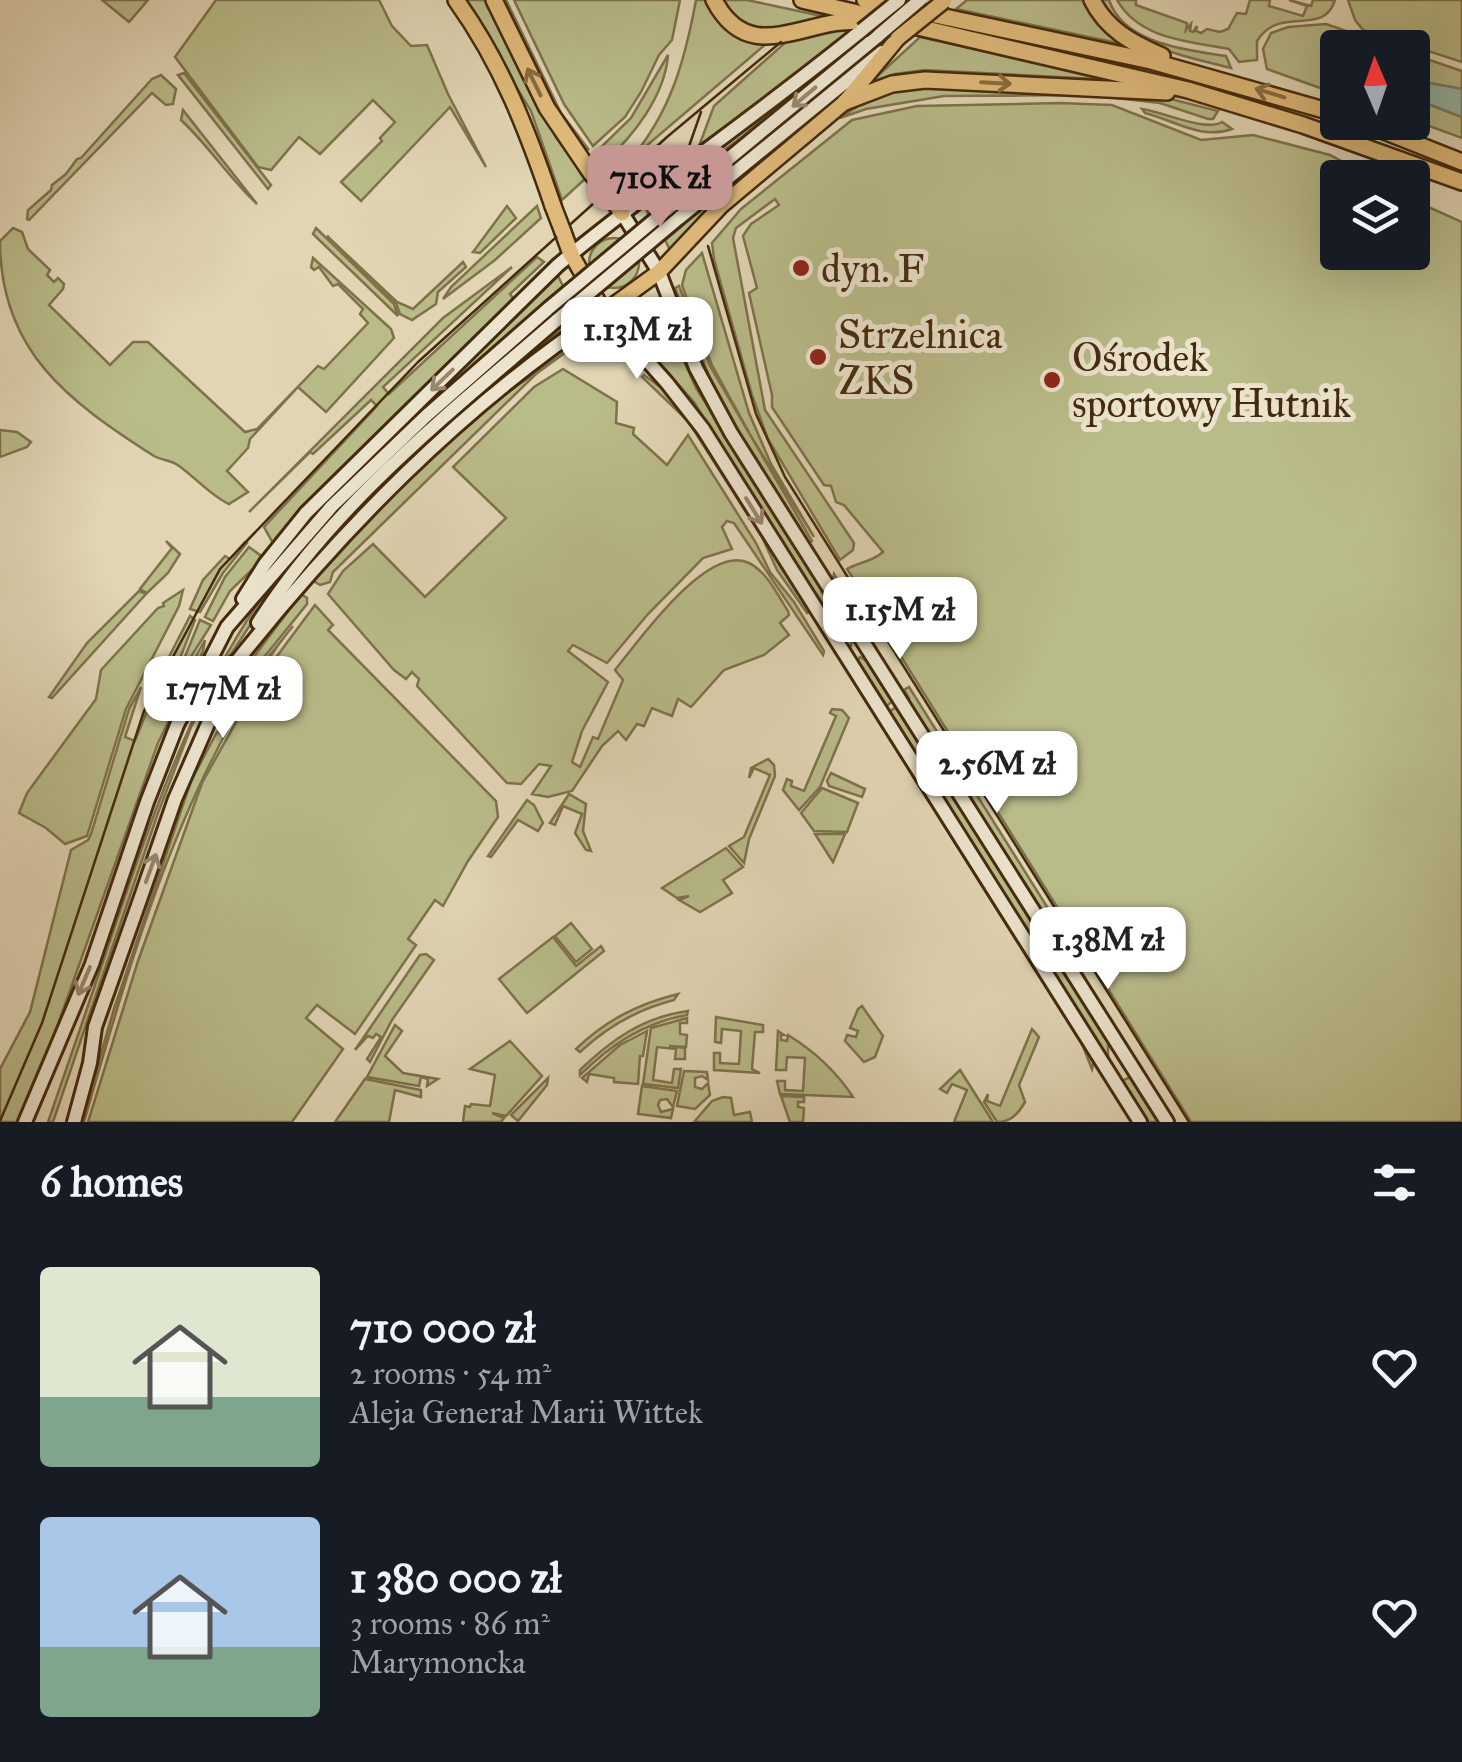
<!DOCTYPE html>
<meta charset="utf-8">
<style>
:root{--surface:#171b24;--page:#20242c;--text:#f1f3f6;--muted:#9ea1a6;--accent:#c59692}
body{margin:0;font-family:"IM FELL Great Primer",serif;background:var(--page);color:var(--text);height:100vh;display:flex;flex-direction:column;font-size:38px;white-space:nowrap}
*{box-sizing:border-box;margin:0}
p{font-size:32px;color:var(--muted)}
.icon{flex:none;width:55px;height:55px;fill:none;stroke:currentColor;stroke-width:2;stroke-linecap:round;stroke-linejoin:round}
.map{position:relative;height:1122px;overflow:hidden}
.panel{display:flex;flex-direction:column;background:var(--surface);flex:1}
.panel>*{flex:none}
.needle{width:65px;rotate:358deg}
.fabs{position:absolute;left:1320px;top:30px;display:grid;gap:20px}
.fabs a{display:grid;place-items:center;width:110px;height:110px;border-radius:10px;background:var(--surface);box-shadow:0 10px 40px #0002;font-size:50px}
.price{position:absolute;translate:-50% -85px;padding:0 22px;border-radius:20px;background:#fff;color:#222;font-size:32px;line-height:65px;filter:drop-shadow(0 2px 5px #0008)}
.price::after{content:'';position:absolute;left:50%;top:60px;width:30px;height:22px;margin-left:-15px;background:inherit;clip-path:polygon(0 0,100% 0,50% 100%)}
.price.active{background:var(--accent);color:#111}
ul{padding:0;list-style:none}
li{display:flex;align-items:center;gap:30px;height:250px;padding:0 40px}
li span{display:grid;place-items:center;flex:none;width:280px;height:200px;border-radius:10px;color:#555}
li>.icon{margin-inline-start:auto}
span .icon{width:120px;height:120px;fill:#fffc;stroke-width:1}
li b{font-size:42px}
h2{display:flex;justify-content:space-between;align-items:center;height:120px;padding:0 40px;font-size:42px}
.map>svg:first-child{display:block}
.green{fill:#b9bb89;stroke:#7e724b;stroke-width:2.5}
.water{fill:#95b9a7;stroke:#758069;stroke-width:2.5}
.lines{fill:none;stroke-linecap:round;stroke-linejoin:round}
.secondary-casing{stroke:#442a0d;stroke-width:18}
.primary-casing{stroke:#442a0d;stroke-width:19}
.trunk-casing{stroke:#442a0d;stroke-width:20}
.secondary{stroke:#ece4ce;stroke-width:12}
.primary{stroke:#e0ba7a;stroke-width:14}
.trunk{stroke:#e0ba7a;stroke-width:15}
.tram{stroke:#442a0d;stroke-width:2.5}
.secondary-bridge-casing{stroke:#442a0d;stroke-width:18;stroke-linecap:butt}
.primary-bridge-casing{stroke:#442a0d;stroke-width:19;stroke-linecap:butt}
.trunk-bridge-casing{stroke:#442a0d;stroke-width:20;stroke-linecap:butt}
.secondary-bridge{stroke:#ece4ce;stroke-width:12}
.primary-bridge{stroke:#e0ba7a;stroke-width:14}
.trunk-bridge{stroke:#e0ba7a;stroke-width:15}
.oneway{stroke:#8a6b3e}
.oneway2{stroke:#98876e}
.poi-dot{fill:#8f2418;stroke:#ece4ce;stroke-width:4}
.labels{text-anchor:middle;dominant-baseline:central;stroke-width:10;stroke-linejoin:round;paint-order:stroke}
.poi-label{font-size:40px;fill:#442a0d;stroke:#ece4ce;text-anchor:start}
</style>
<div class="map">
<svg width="1462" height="1122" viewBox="0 0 1462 1122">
<rect width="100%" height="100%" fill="#e1d5b4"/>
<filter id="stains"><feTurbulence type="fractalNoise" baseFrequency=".002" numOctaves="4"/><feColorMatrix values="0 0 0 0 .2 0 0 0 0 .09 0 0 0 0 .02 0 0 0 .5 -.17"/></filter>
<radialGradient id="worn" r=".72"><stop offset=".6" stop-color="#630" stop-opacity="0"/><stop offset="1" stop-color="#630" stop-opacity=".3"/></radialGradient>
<g class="green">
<polygon points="102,0 148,0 129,22"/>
<polygon points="216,0 379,0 392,26 411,46 427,45 448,94 486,167 450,107 361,201 341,182 382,141 380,138 395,122 373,100 320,154 299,137 271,170 258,167 175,57"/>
<polygon points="463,0 486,0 556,137 586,178 562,200 531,111"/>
<polygon points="500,0 506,0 561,113 589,150 568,133"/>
<polygon points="514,0 680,0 672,40 659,55 641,92 625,117 593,146 564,104"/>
<path d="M696,0H708C722,27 736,38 767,43L631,159C671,111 685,60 696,0Z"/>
<polygon points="720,0 747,0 831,18 758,31 737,21"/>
<path d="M967,0H1085C1090,18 1107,33 1122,44L956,9Z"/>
<path d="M1100,0H1109C1124,44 1187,50 1226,56L1231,68C1180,55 1130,47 1100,0Z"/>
<path d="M1117,0H1136V5L1187,23L1186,30L1191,24L1190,31L1193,32L1197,26L1196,31L1201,33L1207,29L1220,32L1228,29L1237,13L1246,14L1250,0H1270L1269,6L1303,16L1307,6L1289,0L1311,6L1313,0H1335C1323,38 1280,4 1257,41V60L1239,62L1229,49C1189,41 1140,40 1117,0Z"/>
<polygon points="1348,0 1462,0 1462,62 1363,30 1355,20"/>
<polygon points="1326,24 1392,47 1338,48 1337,55 1327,51 1324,66 1337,71 1337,94 1267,69 1263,49 1271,33 1288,27"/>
<polygon points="855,28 762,103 699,146 714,106 787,41 825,30"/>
<polygon points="869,32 872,33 650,217 646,209 743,136"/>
<polygon points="885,36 890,36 676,214 674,212"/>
<polygon points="920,37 1116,80 925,70 895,74 871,82"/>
<polygon points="1412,54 1462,71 1462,89 1413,80"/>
<path d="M668,55C665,95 634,136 604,162L596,152L631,118Z"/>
<polygon points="184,73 271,185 268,189 178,75"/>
<polygon points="161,75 176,89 173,104 166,105 152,93 29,220 27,219 28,210 51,190 52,185 66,174 77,159 81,158 152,79"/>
<polygon points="912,84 1163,97 1218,111 1213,119 1208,119 1160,103 1089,95 944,96 866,109 840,118 869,99"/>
<polygon points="838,94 722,196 670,250 665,240"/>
<polygon points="1412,98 1462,117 1462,138 1413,120"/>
<path d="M1060,103L1112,105L1201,140L1253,135L1330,155L1370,177L1338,178V252H1412L1413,200L1462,222V1122H1191L887,634L891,631L882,622L847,569C859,562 872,562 883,552L844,505L836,502L831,486L824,485L772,407V395L749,293L757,288L743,236L751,224L779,205L775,199L736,228L733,238L765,410L854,543L853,550L840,560L768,439L752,395L714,259L712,243L741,209L852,120L917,106Z"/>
<path d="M1142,109C1164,112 1205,132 1222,122L1232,129C1201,140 1176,121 1145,113Z"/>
<path d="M183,110L257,204C229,178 209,146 181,120Z"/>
<polygon points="507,206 516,218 480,253 473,252"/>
<polygon points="537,206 541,218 495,260 443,299 451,287"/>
<path d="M13,228L22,232L28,249L50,270L47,275L54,282L58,278L64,284L63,289L49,305L110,365L133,342H148L245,432L257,429L318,366L324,369L368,323L360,314L363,309L338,284L333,286L319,267L314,270L311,267L313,258L391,329L394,338L326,412L298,387L250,439L248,448L227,471L248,492L229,504C212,497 192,474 176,464C169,460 161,460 154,456C68,401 0,351 0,241Z"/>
<polygon points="316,228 394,304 398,316 313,234"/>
<polygon points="327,236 397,302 413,309 463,262 466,267 438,292 436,304 412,320 400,314 396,303"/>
<circle cx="614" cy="263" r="25"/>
<polygon points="702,253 749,413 771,464 814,537 752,438 712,365 696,326 682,285 686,270"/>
<polygon points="537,257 544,262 510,294 513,298 494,322 274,545 264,527 377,406 371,400 313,454 310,452 249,512 443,318 512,267 383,387 389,394"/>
<polygon points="557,274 564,288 425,409 288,543 311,516"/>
<polygon points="679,286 710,366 812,541 810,542 804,539 716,394 675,288"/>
<polygon points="660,300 662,316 651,322 640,319 634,329 643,339 662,325 668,325 696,388 852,633 851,646 844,645 694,402 626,326"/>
<path d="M578,312L581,317C479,384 396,477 311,564L308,562L447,422Z"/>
<polygon points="588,336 536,374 333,572 330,582 320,585 312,580 395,492 491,404"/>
<path d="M563,369L617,402L616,423L634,428L633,434L667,465L688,435L756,543L770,572L794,602L824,651L823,655L734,523L727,521L722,527L732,549L703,558L648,614L607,663L573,645L568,651L608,682L582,731L572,762L580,767L593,737L598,739L623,680L615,670C638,642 707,543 749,563C767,572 777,594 788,611L789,615L780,623L789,635L764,655L724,670L691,707L678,699L672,716L652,708L644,726L637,724L626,740L618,731L602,746L572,791L548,797L532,794L551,766L539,764L521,784L507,783L417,686L419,679L412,672L406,679L394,670L328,594L343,571L373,544L425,597L506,518L453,467L534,387Z"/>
<polygon points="644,375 663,389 703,440 812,610 807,613 777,570 762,537 688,421 642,377"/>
<polygon points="0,430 17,432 31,442 27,447 0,457"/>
<polygon points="166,541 180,554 168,573 147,593 140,589 172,548"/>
<polygon points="245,542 247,543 223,573 200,612 190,609 203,580 225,556 230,559"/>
<polygon points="249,547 264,558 230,591 213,621 205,617 225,577"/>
<polygon points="834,574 872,634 866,635 832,583"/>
<path d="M273,582L277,584L222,668L191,727L158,813L53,1122H48C73,1050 98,977 122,905C161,790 201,681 273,582Z"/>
<polygon points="183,590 179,606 126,709 87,836 65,844 46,828 19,813 27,793 96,699 101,670 158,608 164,606 163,603"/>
<polygon points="139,591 146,594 52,698 49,697 87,643"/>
<polygon points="301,594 307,598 307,604 241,686 250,662"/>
<polygon points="315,605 333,625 328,630 496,801 498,817 468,861 443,906 435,900 408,939 416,945 355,1034 317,1005 306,1018 343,1049 292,1122 88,1122 138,961 202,783 260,679"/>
<polygon points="190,616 195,620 173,676 174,683 182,681 205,640 203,651 158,743 51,1044 19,1122 0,1122 0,1069 30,1012 71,850 88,840 91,834 129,709 141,687 125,737 135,741 154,694 151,692"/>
<polygon points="200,620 211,625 177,679 177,676"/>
<path d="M293,626C272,651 255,681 239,709C166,836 124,981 84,1122H81L114,1009L191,781L217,732L221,734L250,680Z"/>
<polygon points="860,657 870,663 894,700 884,708 856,664"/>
<polygon points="909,687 1071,945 1064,949 906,701 909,698 904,690"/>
<polygon points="898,706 1108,1042 1108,1059 1104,1060 887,713"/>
<polygon points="832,709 842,710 849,718 820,787 799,810 783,790 787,779 792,781 791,786 804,791 836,716 830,713"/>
<polygon points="879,718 1094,1060 1092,1069 1082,1044 877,719"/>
<polygon points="768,759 774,765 775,776 749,839 744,863 729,846 744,837 770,775 754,768 749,778 751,768"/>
<polygon points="831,773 865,789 862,797 829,786 827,781"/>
<polygon points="822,788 858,803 847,832 814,831 801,813"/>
<polygon points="569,794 586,804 583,831 591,851 586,850 575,833 582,814 563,806 555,825 550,823"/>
<polygon points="527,800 534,805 543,823 538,831 518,820 491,857 488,856"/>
<polygon points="815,834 845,834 833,862"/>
<polygon points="726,848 743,867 723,880 732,893 700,912 679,900 689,896 677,898 662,888"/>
<polygon points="571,923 592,949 576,962 555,936"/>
<polygon points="553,937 576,966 601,946 604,951 527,1013 499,979"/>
<polygon points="426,954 434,960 392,1020 370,1062 367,1059 381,1037 376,1034 373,1038 368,1036 355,1050 420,955"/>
<path d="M678,994L674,1000C638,1009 608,1026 580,1052L576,1049C606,1020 638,1004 678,994Z"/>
<polygon points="862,1006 883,1036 875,1057 864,1062 845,1041 847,1035 856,1037 858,1031 850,1028 858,1009"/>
<path d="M688,1011L687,1015C643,1023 612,1044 580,1075V1070C611,1040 643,1017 688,1011Z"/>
<polygon points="716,1017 763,1025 763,1032 755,1032 752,1069 760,1073 714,1070 714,1053 720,1053 720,1063 739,1064 741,1031 722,1029 721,1043 715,1042"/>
<polygon points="687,1018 687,1023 680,1023 680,1034 687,1035 686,1047 669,1046 685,1048 685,1059 675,1059 676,1049 657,1047 653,1080 672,1083 674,1069 681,1069 678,1088 643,1084 651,1028"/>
<polygon points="395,1025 402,1031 385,1056 403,1073 438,1079 427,1086 428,1079 421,1077 419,1086 367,1077"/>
<path d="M1032,1029L1039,1037L1019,1085L1025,1102C1018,1114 1011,1122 997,1122L984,1102L988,1094L987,1101L1000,1106Z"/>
<polygon points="647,1031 643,1056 640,1056 638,1084 614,1082 614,1078 589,1074 587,1082 582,1078 620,1045"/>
<path d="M778,1031L784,1035H781V1040L787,1041L788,1035C814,1051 836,1071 853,1097L780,1094L777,1081H785V1090L803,1091L805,1058L787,1057L786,1070H776Z"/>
<polygon points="510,1041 542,1076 506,1116 492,1113 504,1118 501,1122 463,1122 465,1106 470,1107 471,1104 490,1106 495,1075 470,1069"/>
<polygon points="960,1070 993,1122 954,1122 967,1090 952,1084 947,1093 940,1089"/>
<polygon points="684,1071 707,1072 708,1080 702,1076 695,1078 695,1087 702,1089 708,1083 710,1095 695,1109 677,1106"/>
<polygon points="1130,1077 1158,1122 1146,1122 1119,1083"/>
<polygon points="548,1078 547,1085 518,1121 511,1115"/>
<polygon points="365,1079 421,1090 421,1097 395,1090 389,1122 335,1122"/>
<polygon points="642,1086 677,1091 673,1107 667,1099 660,1100 658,1105 661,1112 673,1109 671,1118 638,1114"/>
<polygon points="781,1096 804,1097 804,1102 798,1102 798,1107 804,1108 803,1122 790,1122"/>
<polygon points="723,1097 731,1098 734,1115 750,1112 752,1122 694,1122 712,1101"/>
</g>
<polygon class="water" points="1413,80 1462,89 1462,117 1413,98"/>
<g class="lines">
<defs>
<g id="secondary">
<polyline points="670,207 879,35"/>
<polyline points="622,213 659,272 696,368 731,433 1167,1122"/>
<polyline points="679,218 882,52"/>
<path d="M243,599L265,564L306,513L558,265C657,183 763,111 862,30"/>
<path d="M258,623C334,503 451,412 557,320"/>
<path d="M233,666C340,531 460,408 604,312L667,383L703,429L1140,1122"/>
<polyline points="25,1122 92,964 147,802 177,725 227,627 332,506 426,416 549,308"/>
<polyline points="74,1122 90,1063 95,1027 142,894 175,799 235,662"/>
</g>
<polyline id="primary" points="571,254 604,312 659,272 721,206 845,102 898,38"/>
<g id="trunk">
<path d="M456,0C502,64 528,132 553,206"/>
<polyline points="494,0 547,108 591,173"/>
<path d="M714,0C742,54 782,34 828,24C841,21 855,21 868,21"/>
<polyline points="802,0 1188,90 1303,125 1462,182"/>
<polyline points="865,0 1151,61 1338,114"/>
<path d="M1092,0C1107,30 1132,43 1162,56"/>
<polyline points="845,102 892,84 925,80 1167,92"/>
<polyline points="1361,122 1462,162"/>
<polyline points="610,196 622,213"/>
<polyline points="563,232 571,254"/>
</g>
</defs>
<use href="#secondary" class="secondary-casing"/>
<use href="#primary" class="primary-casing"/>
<use href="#trunk" class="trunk-casing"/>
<use href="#secondary" class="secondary"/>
<use href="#primary" class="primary"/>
<use href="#trunk" class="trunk"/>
<g class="tram">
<polyline points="687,152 701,112"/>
<polyline points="626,175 642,171 662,173"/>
<polyline points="708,246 756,414 785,477 1189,1122"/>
<polyline points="0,1121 42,1023 144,711 220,569 418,362 667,137 781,42"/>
</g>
<defs>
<g id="secondary-bridge">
<polyline points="862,30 899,0"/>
<polyline points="879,35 920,0"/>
<polyline points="549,308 670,207"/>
<polyline points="557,320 679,218"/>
</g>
<polyline id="primary-bridge" points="898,38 944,1"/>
<g id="trunk-bridge">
<polyline points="591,173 610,196"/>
<polyline points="553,206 563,232"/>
</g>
</defs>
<use href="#secondary-bridge" class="secondary-bridge-casing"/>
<use href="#primary-bridge" class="primary-bridge-casing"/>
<use href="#trunk-bridge" class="trunk-bridge-casing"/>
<use href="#secondary-bridge" class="secondary-bridge"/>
<use href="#primary-bridge" class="primary-bridge"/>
<use href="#trunk-bridge" class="trunk-bridge"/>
</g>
<defs><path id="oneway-shaft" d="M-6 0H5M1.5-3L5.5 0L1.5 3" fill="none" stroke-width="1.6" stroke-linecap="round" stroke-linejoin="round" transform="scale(2.5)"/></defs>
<g class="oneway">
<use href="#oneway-shaft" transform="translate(534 82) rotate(-116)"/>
<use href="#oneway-shaft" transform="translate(996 83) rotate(3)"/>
<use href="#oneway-shaft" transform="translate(1270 93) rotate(-163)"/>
</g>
<g class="oneway2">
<use href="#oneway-shaft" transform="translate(804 97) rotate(140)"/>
<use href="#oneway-shaft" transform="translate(442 380) rotate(136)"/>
<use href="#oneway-shaft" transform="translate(754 511) rotate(58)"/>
<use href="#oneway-shaft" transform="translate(151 868) rotate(-70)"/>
<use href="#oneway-shaft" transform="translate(84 981) rotate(113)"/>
</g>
<g class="poi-dot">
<circle cx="801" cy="268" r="10"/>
<circle cx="818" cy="357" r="10"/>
<circle cx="1052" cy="380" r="10"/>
</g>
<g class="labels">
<g class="poi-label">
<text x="821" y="268">dyn. F</text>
<text x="838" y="334">Strzelnica<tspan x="838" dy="46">ZKS</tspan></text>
<text x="1072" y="357">Ośrodek<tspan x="1072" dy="46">sportowy Hutnik</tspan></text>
</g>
</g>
<rect width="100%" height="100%" filter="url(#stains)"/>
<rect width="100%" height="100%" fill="url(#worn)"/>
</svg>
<div class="fabs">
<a><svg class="needle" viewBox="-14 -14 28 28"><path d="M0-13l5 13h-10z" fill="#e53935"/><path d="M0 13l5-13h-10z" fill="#9ea1a6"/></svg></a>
<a><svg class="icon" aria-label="layers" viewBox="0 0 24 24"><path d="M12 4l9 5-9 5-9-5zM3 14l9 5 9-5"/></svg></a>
</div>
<b class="price active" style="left:660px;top:230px">710K zł</b>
<b class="price" style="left:637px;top:382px">1.13M zł</b>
<b class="price" style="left:900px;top:662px">1.15M zł</b>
<b class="price" style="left:223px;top:741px">1.77M zł</b>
<b class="price" style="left:997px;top:816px">2.56M zł</b>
<b class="price" style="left:1108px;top:992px">1.38M zł</b>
</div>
<section class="panel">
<h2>6 homes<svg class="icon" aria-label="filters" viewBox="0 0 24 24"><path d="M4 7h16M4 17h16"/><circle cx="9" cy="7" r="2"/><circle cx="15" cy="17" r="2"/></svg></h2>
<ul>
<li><span style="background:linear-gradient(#dfe7d0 65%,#7fa58c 0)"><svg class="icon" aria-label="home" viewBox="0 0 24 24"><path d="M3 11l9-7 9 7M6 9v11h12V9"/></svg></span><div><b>710 000 zł</b><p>2 rooms · 54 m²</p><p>Aleja Generał Marii Wittek</p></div><svg class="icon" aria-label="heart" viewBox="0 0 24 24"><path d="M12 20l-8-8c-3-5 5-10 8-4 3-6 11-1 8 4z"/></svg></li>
<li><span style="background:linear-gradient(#a9c7e8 65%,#7fa58c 0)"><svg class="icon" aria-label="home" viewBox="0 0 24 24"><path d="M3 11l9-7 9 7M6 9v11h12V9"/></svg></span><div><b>1 380 000 zł</b><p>3 rooms · 86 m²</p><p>Marymoncka</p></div><svg class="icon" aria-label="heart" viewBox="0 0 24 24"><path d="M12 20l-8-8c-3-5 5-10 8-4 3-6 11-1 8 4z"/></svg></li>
</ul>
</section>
